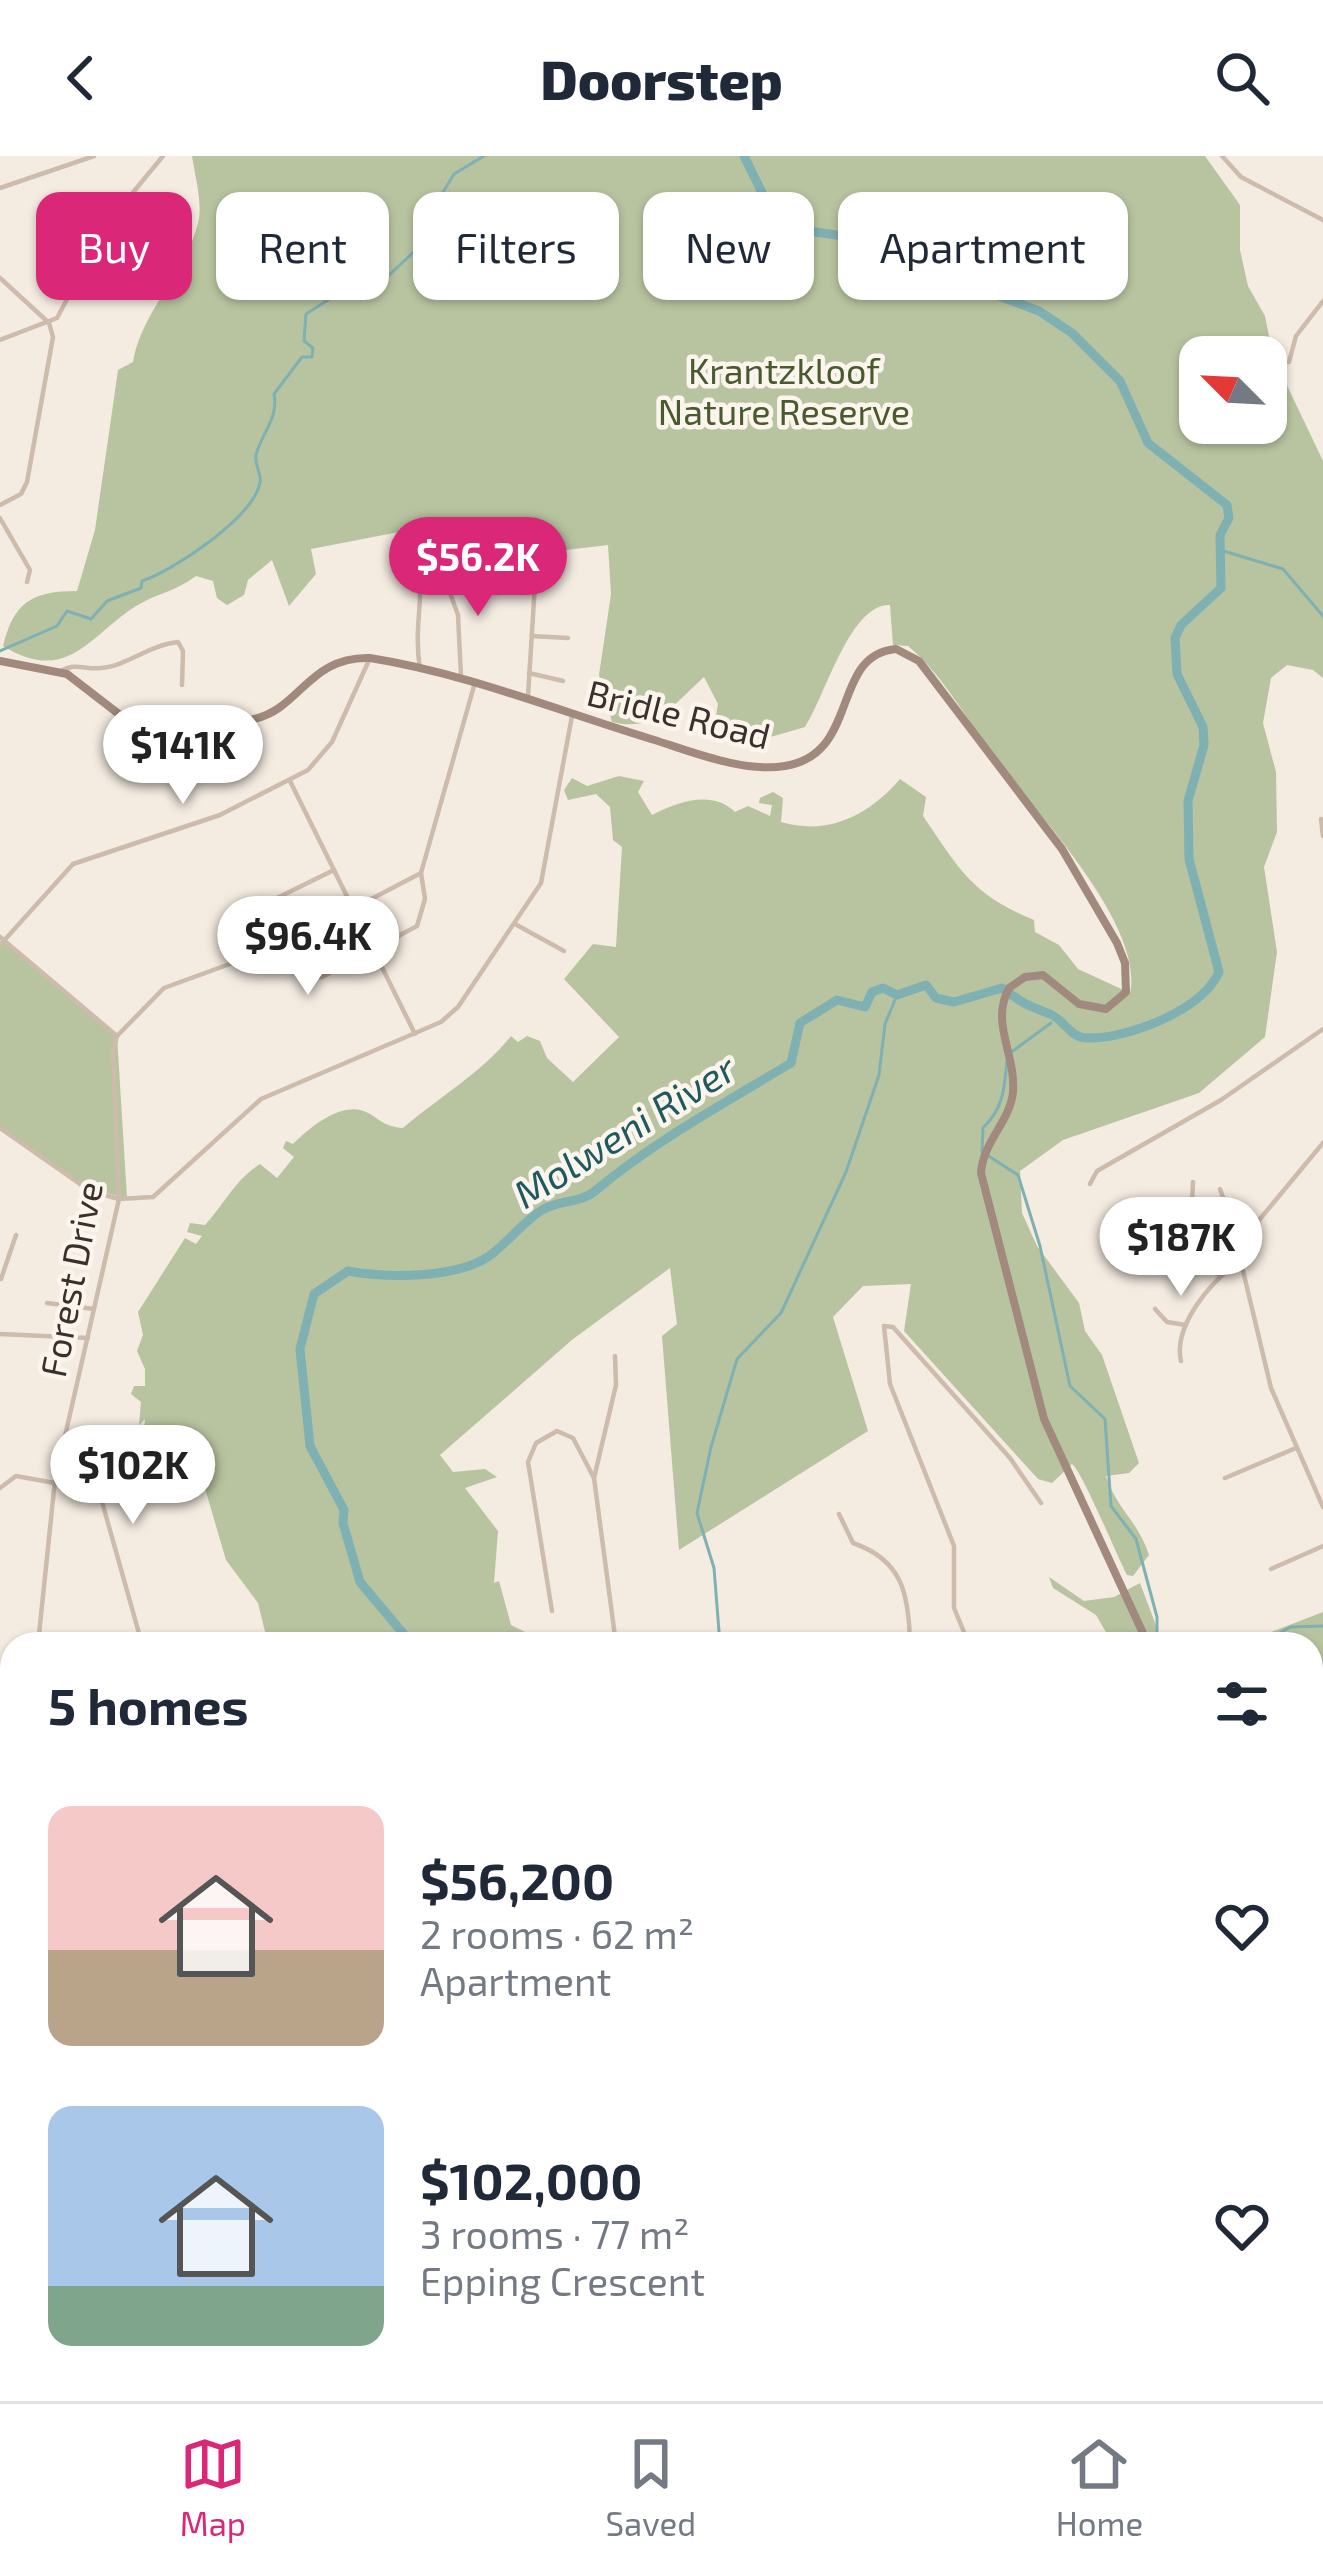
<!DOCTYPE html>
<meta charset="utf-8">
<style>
:root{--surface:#fff;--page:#f2f2f3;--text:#1f2937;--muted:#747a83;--line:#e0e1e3;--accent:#db2777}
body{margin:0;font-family:"Exo 2",sans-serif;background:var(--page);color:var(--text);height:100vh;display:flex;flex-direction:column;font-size:45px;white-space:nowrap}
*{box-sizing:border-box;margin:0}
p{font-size:39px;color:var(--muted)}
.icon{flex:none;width:66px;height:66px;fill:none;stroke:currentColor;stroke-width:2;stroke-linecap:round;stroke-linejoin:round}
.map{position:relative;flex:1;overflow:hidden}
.side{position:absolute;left:0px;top:1476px;width:1323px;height:771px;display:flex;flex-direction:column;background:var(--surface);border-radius:36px 36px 0 0;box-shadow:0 3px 9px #0004}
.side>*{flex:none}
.top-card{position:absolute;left:36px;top:36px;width:1251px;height:108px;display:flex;gap:24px}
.needle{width:78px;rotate:294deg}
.controls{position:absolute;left:1179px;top:180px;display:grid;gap:24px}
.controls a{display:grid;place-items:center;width:108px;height:108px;border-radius:24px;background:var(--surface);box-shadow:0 3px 9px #0004;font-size:60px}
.price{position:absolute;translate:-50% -102px;padding:0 27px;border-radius:42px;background:#fff;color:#222;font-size:39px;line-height:78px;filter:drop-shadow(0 3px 6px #0008)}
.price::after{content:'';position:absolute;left:50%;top:72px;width:36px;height:27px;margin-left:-18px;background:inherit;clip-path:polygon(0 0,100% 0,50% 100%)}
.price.on{background:var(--accent);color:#fff}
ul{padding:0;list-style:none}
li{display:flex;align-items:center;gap:36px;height:300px;padding:0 48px}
li span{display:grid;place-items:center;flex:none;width:336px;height:240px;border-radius:24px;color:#555}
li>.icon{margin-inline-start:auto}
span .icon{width:144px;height:144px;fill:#fffc;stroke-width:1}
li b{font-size:51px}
h2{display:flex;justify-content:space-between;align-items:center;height:144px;padding:0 48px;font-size:51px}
.tag{padding:0 42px;border-radius:24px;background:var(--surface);box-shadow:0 3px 9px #0004;font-size:42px;line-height:108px}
.tag.on{background:var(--accent);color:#fff}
header{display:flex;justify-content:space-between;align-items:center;height:156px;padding:0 48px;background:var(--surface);font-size:54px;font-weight:800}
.tab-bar{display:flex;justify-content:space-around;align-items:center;height:168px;border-top:3px solid var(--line);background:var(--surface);font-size:33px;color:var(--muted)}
.tab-bar a{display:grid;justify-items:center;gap:6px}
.tab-bar .on{color:var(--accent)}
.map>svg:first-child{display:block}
.green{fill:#b8c4a0;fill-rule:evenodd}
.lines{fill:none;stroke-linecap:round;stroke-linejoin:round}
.stream{stroke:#7fb0b2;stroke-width:3}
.river{stroke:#7fb0b2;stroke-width:9}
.minor{stroke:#cdbbac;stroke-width:4.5}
.secondary{stroke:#a18a7d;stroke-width:8}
.labels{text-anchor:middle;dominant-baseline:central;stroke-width:9;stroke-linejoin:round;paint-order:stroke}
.park-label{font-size:36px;fill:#4a5a2e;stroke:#fbf5ee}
.street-label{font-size:36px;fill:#3b302b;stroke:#fbf5ee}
.water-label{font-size:39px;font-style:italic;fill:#1f5a5e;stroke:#fbf5ee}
</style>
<header><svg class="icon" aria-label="back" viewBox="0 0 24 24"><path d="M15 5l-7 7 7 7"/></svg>Doorstep<svg class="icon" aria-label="search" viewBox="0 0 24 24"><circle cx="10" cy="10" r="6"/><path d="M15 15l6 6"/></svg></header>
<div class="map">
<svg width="1323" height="2245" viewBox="0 0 1323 2245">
<rect width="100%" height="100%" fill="#f4ebe1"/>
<g class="green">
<path d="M192,0H1205L1240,49V94L1248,130L1265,160L1273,200L1323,305V522L1313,514L1287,509L1271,522L1263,567L1276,616L1277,676L1264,711L1277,796L1265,881L1199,937L1063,984L1020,1015L1022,1057L1037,1090L1079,1147L1085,1175L1102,1199L1139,1307L1129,1317L1106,1320C1116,1352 1138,1365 1149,1399L1133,1420L1127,1419C1117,1400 1082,1315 1072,1308L1052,1327L1038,1323L904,1175L911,1128L863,1130L833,1161L868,1275L679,1394L662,1180L677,1168L670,1112L573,1183L440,1299L453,1316L485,1313L497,1321L465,1332L498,1375L494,1427L499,1425L511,1469L527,1477L531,1488H268L258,1447L226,1404L195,1298L149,1309L148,1294L142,1293L145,1263L139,1269L141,1246L131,1238L134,1230H145V1213L137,1195L143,1179L138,1156L185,1082L196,1088L202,1080L187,1076L190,1067L205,1069C225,1047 235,1024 260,1008L277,1022L294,1001L283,992L286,985L293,988C315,966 347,943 370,958C382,966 388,971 403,972C438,942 484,915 511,880L518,886L527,880L540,885L547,902L573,926L619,881L564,823L593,788L616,791L622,691L613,684L610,651L596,638L568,644L564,634L572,622L587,630L619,620L644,625L638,636L652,659C679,645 712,634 735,656L748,650L770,660L772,649L759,647L760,642L773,636L783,642L781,666C829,680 869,659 900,623L926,641L923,660C960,714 971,738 1034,764L1035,776L1059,789L1078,813L1130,837C1145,769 1033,653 994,600C966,563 944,520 908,490L893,489L890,449C850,447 825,541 805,571L760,584L715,566L718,548L704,521C675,547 655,577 612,566L599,519L611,438L608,389L524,399L456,365L311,393L316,418L289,450L272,404L248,424L244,439L227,449L217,442L213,425L196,420C177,435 155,438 136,450C88,481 67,529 3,490C14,446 32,435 77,435L95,374L118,214L133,206C142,154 185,119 198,67C203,48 195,20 192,0ZM1200,201H1266V267H1200Z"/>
<polygon points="4,785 117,880 127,1042 85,1032 0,971 0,790"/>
<polygon points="1049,1421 1084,1445 1114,1441 1140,1427 1163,1488 1104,1488 1107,1478 1096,1459 1053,1432"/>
<polygon points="1323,1456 1323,1643 1311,1651 1311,1488 1240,1488"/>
<polygon points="12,1732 12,1788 6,1793 12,1853 0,1860 0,1737"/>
<polygon points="58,2235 466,2235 479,2245 63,2245"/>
</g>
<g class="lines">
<g class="stream">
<polyline points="1220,394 1283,413 1323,460"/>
<path d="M0,495L57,470L67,455L91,463L107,445L141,432L142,425C171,416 255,361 260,326C262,318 254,309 256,299C261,278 279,262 274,238L302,201H312L313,192L304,185L306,158L331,142L364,140L386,122L419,91L425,66L454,18L484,0"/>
<polyline points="1010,897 1051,867"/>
<path d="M982,995L983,972C1004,951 1004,934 1007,905"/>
<polyline points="987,999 1018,1019 1040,1090 1070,1230 1105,1263 1111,1350 1136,1383 1157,1461 1157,1488"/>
<polyline points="720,1488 714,1412 697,1357 711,1291 737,1203 781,1157 846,1016 879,919 885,868 897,839"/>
<polyline points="1262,1488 1290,1471 1323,1470"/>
<polyline points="0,1846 12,1839"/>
<polyline points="985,2235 989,2245"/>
</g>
<g class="river">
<path d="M412,1488L360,1426L343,1367L344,1354L310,1290L300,1193L314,1138L348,1115C387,1122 456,1123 489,1100C509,1086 525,1063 544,1053C560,1044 581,1047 595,1035C653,986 725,947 791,907L800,867L837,844L865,851L872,836L883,832L897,839L926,829L936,842L954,846L1002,832C1026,849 1024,848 1050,858C1066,865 1070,883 1089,882C1130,882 1202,854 1219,816L1189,703L1188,645L1204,589L1203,571L1177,518L1175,482L1181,469L1221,432L1220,379L1229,362L1227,349L1148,287L1120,225L1072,177L1039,155L983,134L945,108L844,80L779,71L744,0"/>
<polyline points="193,2235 198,2245"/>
</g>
<g class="minor">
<polyline points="1222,0 1241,21 1323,64"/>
<polyline points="0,32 94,0"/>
<polyline points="0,122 49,167 53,181 27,326 21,338 0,349"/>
<polyline points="0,184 57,162 107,68 163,0"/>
<polyline points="1289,206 1296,180 1323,145"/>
<polyline points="0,362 30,414 27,426"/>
<polyline points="441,412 458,459 461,520"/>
<polyline points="532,480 568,482"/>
<path d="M420,513C414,475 422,453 420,417"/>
<path d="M61,515C75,506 85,514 101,512C127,510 149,489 178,486L183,495L182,529"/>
<polyline points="529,517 563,525"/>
<polyline points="528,540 537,396"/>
<polyline points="290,625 415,878"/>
<polyline points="1321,663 1323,680"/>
<polyline points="334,714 275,743 269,751 298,812 308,822 322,821 417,770 425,743 421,717"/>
<polyline points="515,768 564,795"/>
<polyline points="0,781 117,880"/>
<polyline points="0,789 73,708 220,659 308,614 332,586 370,502"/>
<polyline points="0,972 90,1035 119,1043 153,1041 261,943 441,866 458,851 541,727 572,560"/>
<polyline points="1323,987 1245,1081 1239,1098 1271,1232 1323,1351"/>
<polyline points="1090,1028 1097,1015 1221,944 1323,873"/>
<polyline points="1220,1033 1241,1090"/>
<polyline points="1158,1067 1176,1104 1222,1119"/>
<path d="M1108,1089C1132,1069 1165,1063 1192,1048L1193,1026"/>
<polyline points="1,1123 16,1079"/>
<polyline points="47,1147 94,1153"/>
<polyline points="1155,1153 1167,1166 1186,1169"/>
<polyline points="0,1178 88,1182"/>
<path d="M1181,1205C1173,1170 1211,1124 1240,1106"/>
<polyline points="594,1322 616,1229 615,1200"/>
<polyline points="1225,1322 1296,1292"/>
<polyline points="0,1332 16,1320 99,1335 142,1488"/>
<path d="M839,1358L853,1387C902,1404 909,1437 910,1488"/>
<polyline points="1271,1413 1323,1390"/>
<polyline points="552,1455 528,1306 536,1287 557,1275 573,1282 594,1322 616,1488"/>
<polyline points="38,1488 55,1324 119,1043 113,896 117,880 164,832 287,787 421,717 474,530"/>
<polyline points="969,1488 954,1452 954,1390 890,1228 884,1170 893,1171 1010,1302 1041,1347"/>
<polyline points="0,1658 12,1652"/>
<polyline points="0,2046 12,2020"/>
<polyline points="0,2112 12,2113"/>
<polyline points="0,2153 8,2158 0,2163"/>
<polyline points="1311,2182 1323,2176"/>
<polyline points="0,2217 12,2216"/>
<polyline points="53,2235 57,2245"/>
<polyline points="654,2235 656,2245"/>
<polyline points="786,2235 794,2245"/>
<polyline points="1198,2235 1200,2245"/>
<polyline points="1294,2235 1298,2245"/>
</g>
<g class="secondary">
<path d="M0,505L67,518L146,579L188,553C210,556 231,569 254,563C300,553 309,500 370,502C465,517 559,555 651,583C691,595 742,617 785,610C861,598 830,499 896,493L919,505L1062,693L1117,787L1125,807L1126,836L1106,853L1079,848L1043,819L1025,821L1009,832C990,867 1016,898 1013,936C1010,966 983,985 981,1017L1044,1263L1148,1488"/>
<polyline points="1311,1526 1323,1526"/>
</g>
</g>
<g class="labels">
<g class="park-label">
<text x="784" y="213">Krantzkloof<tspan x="784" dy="41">Nature Reserve</tspan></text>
</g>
<g class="street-label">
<text transform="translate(679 557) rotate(14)">Bridle Road</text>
<text transform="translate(70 1123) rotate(-79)">Forest Drive</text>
</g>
<g class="water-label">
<text transform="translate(624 974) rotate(-32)">Molweni River</text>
</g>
</g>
</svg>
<div class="controls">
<a><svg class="needle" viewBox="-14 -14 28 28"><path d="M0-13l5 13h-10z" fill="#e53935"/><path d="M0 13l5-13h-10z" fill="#747a83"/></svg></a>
</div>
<b class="price on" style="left:478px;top:463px">$56.2K</b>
<b class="price" style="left:183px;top:651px">$141K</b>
<b class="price" style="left:308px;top:842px">$96.4K</b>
<b class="price" style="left:1181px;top:1143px">$187K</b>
<b class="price" style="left:133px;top:1371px">$102K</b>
<div class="top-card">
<a class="tag on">Buy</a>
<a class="tag">Rent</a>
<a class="tag">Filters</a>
<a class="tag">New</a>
<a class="tag">Apartment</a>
</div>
<section class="side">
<h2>5 homes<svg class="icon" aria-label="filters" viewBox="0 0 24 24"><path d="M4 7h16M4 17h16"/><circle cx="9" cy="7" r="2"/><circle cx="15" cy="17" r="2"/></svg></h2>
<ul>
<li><span style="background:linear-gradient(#f6c9c9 60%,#b9a48a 0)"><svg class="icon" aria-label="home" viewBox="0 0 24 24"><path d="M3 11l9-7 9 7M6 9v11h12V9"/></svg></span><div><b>$56,200</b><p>2 rooms · 62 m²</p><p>Apartment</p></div><svg class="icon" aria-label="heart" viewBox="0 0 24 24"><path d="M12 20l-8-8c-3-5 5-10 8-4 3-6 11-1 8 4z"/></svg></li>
<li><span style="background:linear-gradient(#a9c7e8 75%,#7fa58c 0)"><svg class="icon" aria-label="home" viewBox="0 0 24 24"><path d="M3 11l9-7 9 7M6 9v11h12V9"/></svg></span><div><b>$102,000</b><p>3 rooms · 77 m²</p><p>Epping Crescent</p></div><svg class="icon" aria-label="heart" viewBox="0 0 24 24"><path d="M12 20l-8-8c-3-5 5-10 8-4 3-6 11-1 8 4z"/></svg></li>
</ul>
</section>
</div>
<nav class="tab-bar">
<a class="on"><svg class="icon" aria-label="map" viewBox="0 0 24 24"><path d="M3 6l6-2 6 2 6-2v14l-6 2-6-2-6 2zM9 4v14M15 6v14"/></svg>Map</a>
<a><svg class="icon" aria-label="saved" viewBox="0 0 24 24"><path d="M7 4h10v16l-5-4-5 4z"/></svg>Saved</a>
<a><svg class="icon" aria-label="home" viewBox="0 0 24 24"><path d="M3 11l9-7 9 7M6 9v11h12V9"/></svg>Home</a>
</nav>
